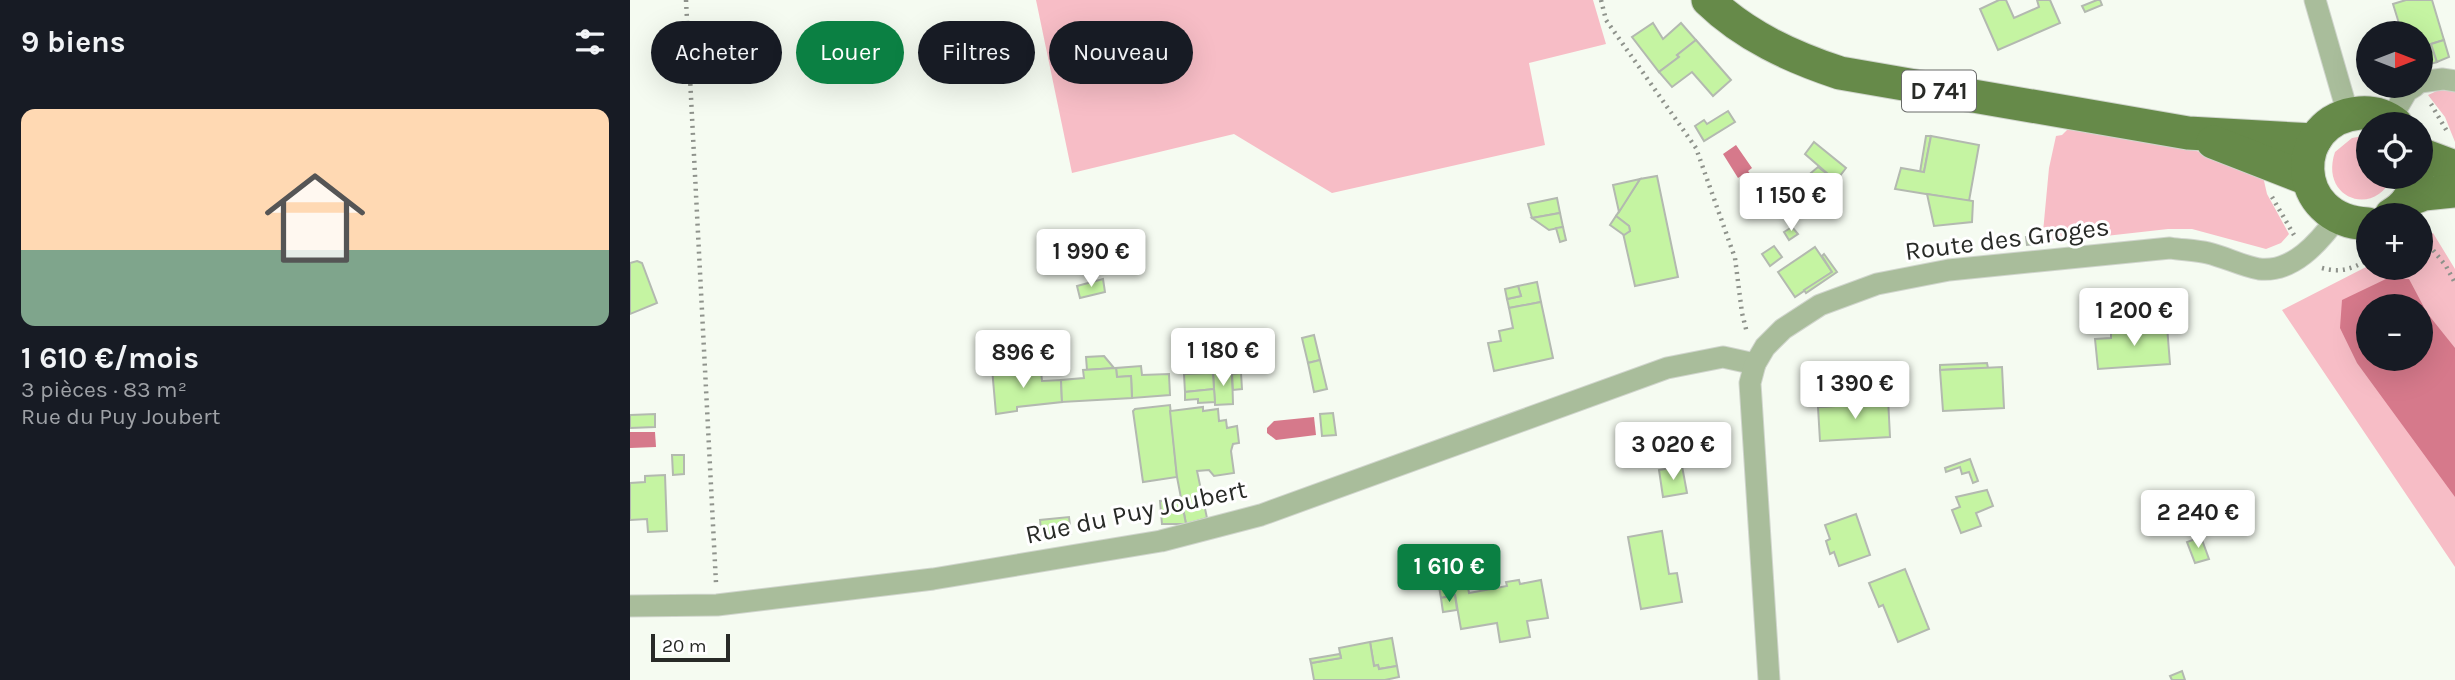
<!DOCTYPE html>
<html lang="fr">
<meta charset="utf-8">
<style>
:root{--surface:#171b24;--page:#20242c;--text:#f1f3f6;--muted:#9ea1a6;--line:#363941;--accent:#0b8043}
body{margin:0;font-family:Karla,sans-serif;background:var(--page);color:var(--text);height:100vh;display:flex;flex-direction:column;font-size:26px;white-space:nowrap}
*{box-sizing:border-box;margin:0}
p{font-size:23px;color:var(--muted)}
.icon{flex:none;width:38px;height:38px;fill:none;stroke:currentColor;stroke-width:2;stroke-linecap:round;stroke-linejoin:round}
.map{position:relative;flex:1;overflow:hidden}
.side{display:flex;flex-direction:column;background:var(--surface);width:630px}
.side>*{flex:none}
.banner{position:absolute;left:21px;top:21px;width:665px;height:63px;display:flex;gap:14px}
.needle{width:46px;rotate:90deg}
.buttons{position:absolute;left:1726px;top:21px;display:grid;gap:14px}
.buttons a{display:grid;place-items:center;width:77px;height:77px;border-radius:50%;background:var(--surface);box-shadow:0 7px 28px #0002;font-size:35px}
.scale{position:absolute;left:21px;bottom:18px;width:79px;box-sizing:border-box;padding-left:7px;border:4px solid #282a27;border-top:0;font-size:19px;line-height:24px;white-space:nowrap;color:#282a27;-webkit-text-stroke:5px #fff;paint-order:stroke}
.price{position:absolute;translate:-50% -60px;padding:0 16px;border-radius:7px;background:#fff;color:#222;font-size:23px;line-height:46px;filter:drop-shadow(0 2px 4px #0008)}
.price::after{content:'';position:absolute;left:50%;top:42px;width:21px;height:16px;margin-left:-10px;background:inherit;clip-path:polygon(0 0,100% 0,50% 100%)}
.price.selected{background:var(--accent);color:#fff}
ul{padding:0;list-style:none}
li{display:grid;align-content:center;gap:14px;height:371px;padding:0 21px}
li+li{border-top:2px solid var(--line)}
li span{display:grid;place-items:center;height:217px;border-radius:14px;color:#555}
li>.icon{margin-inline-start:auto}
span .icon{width:126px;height:126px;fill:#fffc;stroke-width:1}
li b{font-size:30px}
h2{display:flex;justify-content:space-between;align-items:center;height:84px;padding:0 21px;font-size:30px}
.tag{padding:0 24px;border-radius:32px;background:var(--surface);box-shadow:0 7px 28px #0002;font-size:24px;line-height:63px}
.tag.selected{background:var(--accent);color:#fff}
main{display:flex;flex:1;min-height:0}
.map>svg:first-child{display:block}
.green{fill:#f7bdc6;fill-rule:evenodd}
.water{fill:#d6798b;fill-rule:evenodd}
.building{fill:#c5f4a2;stroke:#b3b9b0;stroke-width:2}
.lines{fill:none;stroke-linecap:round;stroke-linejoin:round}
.minor-casing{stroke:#d0d5cd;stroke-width:23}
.primary-casing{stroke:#d0d5cd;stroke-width:35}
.path{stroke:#8f938c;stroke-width:4.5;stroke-dasharray:2 5;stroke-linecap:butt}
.minor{stroke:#a9bd9b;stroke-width:21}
.primary{stroke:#668a49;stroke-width:33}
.labels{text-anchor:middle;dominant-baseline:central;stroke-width:6;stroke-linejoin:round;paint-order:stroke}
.shield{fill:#fff;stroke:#686a68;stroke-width:2}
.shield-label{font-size:24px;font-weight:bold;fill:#282a27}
.street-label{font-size:26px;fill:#282a27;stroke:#fff}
</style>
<main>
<section class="side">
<h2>9 biens<svg class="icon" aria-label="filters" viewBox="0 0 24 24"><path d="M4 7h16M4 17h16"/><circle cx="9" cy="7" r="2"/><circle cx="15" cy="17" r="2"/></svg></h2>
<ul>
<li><span style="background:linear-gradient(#ffd9b3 65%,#7fa58c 0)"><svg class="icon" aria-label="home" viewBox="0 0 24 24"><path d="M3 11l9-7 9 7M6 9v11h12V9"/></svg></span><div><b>1 610 €/mois</b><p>3 pièces · 83 m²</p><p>Rue du Puy Joubert</p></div></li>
</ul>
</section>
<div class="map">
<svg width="1825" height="680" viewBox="0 0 1825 680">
<rect width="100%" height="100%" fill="#f5fbf1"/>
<g class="green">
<polygon points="406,0 963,0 976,44 899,63 915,145 702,193 604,134 442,173"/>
<polygon points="1809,90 1825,91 1825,142 1815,117 1798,95"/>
<path d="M1438,129C1503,139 1570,146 1632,172L1637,194L1659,234L1651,243L1636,249L1562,229H1538L1440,240H1417L1413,232L1419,168L1426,136L1432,135Z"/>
<path d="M1733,136L1738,137V177H1762C1745,218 1689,199 1705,152L1722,138Z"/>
<path d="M1803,233L1825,269V567L1652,310L1738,266L1790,268V240ZM1738,306H1790V359H1738Z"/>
</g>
<g class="water">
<polygon points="1106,145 1122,168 1118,171 1121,175 1113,180 1111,176 1108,178 1093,154"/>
<path d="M1758,278L1779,279L1797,313L1825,348V497L1727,363L1710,328L1712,300ZM1738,306H1790V359H1738Z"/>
<polygon points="684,417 686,435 646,440 637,433 637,428 644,421"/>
<polygon points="0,432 25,432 26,447 0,448"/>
</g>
<g class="building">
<polygon points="1369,0 1376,0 1384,18 1409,7 1407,0 1420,0 1430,23 1368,50 1350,9"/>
<polygon points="1467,0 1470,0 1472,5 1455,12 1452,6"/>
<polygon points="1776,0 1802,0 1814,40 1801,44 1807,62 1790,67 1790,33 1772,33 1763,4"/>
<polygon points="1023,23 1033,39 1051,23 1066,40 1047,55 1049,57 1029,72 1002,37"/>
<polygon points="1066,40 1101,80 1083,96 1062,72 1042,87 1029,72 1049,57 1047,55"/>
<polygon points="1814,40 1819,57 1807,62 1801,44"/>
<polygon points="1098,111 1105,122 1074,141 1065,126 1074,120 1077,124"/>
<polygon points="1296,136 1301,136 1294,172 1290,172"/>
<polygon points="1301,136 1349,145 1339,201 1265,189 1271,168 1294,172"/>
<polygon points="1184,142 1216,168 1206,181 1175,154"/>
<polygon points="1188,167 1204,179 1188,193 1175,178"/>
<polygon points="1027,176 1048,277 1005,286 993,233 1000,231 999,226 986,216 1010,179"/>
<polygon points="1010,179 989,212 983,185"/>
<polygon points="1297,194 1343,201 1342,222 1304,226"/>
<polygon points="927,198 930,213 902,218 898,204"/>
<polygon points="930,213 933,227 919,230 902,218"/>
<polygon points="986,216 999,226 1000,231 994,235 980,225"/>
<polygon points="933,227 936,240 930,242 926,228"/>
<polygon points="1162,227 1168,234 1159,240 1154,232"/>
<polygon points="1407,235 1408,244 1397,245 1396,237"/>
<polygon points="1144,246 1152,257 1140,266 1132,254"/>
<polygon points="1185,247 1202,272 1165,297 1148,272"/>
<polygon points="1194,254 1207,272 1176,293 1174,290 1202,272 1192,256"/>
<polygon points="7,261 12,263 27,303 0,314 0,263"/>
<polygon points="473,279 475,292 450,298 447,286"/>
<polygon points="907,282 911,302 879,308 877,299 891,296 888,286"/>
<polygon points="888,286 891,296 877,299 875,289"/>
<polygon points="911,302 923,358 864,371 858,343 871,341 869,331 883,328 879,308"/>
<polygon points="1537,326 1540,364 1468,369 1465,339 1481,338 1481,330"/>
<polygon points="684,335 690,360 678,363 672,338"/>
<polygon points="474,356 484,368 457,370 456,357"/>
<polygon points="690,360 697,389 684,392 678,363"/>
<polygon points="1357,363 1358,368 1310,370 1310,365"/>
<polygon points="383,365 383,373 411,371 412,381 431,380 432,402 387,407 387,411 366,414 362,368"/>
<polygon points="511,366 512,375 539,374 540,395 502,398 501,376 487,377 486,368"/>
<polygon points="1372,367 1374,408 1313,411 1310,370"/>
<polygon points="486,368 487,377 501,376 502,398 432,402 431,380 454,378 453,370"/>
<polygon points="602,372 603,404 585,405 583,373"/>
<polygon points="583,373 584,389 555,392 554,374"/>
<polygon points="611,373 612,389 603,390 602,374"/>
<polygon points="584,389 585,402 568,403 568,399 555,400 555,392"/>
<polygon points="1258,398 1260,437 1190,441 1188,407 1222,405 1222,400"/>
<polygon points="1222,400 1222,405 1188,407 1188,402"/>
<polygon points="540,405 547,477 513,482 503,411 505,409"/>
<polygon points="573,407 573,411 588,409 589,421 596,420 597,428 607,426 609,443 603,444 601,451 604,473 584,476 579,470 567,471 577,518 556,524 547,477 540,411"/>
<polygon points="703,413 706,435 692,436 690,414"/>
<polygon points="25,414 25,427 0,428 0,415"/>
<polygon points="42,455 54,455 54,474 43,475"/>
<polygon points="1340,459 1348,481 1343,483 1339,472 1332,474 1330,467 1316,472 1315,468"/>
<polygon points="1052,466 1057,493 1033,497 1029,470"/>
<polygon points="35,475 37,531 18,532 17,519 0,520 0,483 15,482 15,476"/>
<polygon points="1357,490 1363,506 1346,513 1351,526 1331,533 1322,510 1330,507 1326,497"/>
<polygon points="551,499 556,524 532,524 530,501"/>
<polygon points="1226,514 1240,555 1209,566 1204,552 1200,554 1196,541 1200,539 1195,525"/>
<polygon points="439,517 441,534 412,539 410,520"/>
<polygon points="1032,531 1039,574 1047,573 1052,602 1011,609 998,537"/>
<polygon points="1571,537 1579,559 1565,563 1557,542"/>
<polygon points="834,565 839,593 877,586 876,582 889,580 890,584 911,580 918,618 897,621 900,637 870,642 867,623 831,629 825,595 811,598 806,570"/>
<polygon points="1275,569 1299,629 1268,642 1253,605 1249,607 1239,583"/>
<polygon points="825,595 827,610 813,612 811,598"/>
<polygon points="762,638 767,666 749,669 748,665 744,666 740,642"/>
<polygon points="740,642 744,666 748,665 749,669 767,666 769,677 755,680 684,680 681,663 711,658 709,648"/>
<polygon points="710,654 711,658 681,663 680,659"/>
<polygon points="1552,671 1555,680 1542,680 1540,676"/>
</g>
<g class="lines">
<defs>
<g id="minor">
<polyline points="1685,0 1718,114"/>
<polyline points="1790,82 1813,79 1825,81"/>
<polyline points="1760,120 1777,91 1785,86"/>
<polyline points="0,606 87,605 303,579 531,541 631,515 1037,368 1093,357 1125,364"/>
<path d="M1139,680L1120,383L1125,364L1135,347L1153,329L1190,305L1247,284L1319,270L1540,248C1552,250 1566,250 1578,253C1595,257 1612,266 1629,269C1663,273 1689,242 1707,218"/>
</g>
<g id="primary">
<path d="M1078,0C1115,36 1162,57 1210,73L1558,133L1685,140"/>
<polyline points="1583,142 1678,179"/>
<polyline points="1790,154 1825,167"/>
<polyline points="1778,200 1794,194 1825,191"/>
<path d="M1761,215C1775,207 1785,193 1787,177"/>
<path d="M1738,224C1659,221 1659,119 1730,113C1743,112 1756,116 1766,124"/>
</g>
</defs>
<use href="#minor" class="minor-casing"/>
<use href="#primary" class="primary-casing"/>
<g class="path">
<polyline points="56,0 86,583"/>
<polyline points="971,0 976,20 1066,148 1105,258 1112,313 1117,333"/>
<polyline points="1801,104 1818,133"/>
<polyline points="1642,197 1664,235"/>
<polyline points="1790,234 1816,266 1825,283"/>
<path d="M1692,268C1711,273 1721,269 1738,260"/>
</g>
<use href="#minor" class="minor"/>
<use href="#primary" class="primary"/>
</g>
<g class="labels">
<rect class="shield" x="1272" y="70.5" width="74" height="41" rx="5"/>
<g class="shield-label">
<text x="1309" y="91">D 741</text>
</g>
<g class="street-label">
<text transform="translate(1377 239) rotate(-7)">Route des Groges</text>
<text transform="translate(506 512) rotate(-12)">Rue du Puy Joubert</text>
</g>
</g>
</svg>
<div class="buttons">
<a><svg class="needle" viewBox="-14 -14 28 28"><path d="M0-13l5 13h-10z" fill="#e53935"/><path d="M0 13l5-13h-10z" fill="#9ea1a6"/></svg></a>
<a><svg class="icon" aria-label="locate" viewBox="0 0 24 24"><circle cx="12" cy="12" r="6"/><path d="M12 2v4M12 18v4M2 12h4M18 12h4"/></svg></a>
<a>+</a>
<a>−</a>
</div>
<div class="scale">20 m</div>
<b class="price" style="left:1161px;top:233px">1 150 €</b>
<b class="price" style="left:461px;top:289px">1 990 €</b>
<b class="price" style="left:1504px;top:348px">1 200 €</b>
<b class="price" style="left:593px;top:388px">1 180 €</b>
<b class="price" style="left:393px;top:390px">896 €</b>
<b class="price" style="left:1225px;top:421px">1 390 €</b>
<b class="price" style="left:1043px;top:482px">3 020 €</b>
<b class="price" style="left:1568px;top:550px">2 240 €</b>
<b class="price selected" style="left:819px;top:604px">1 610 €</b>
<div class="banner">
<a class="tag">Acheter</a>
<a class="tag selected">Louer</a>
<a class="tag">Filtres</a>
<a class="tag">Nouveau</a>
</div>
</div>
</main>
